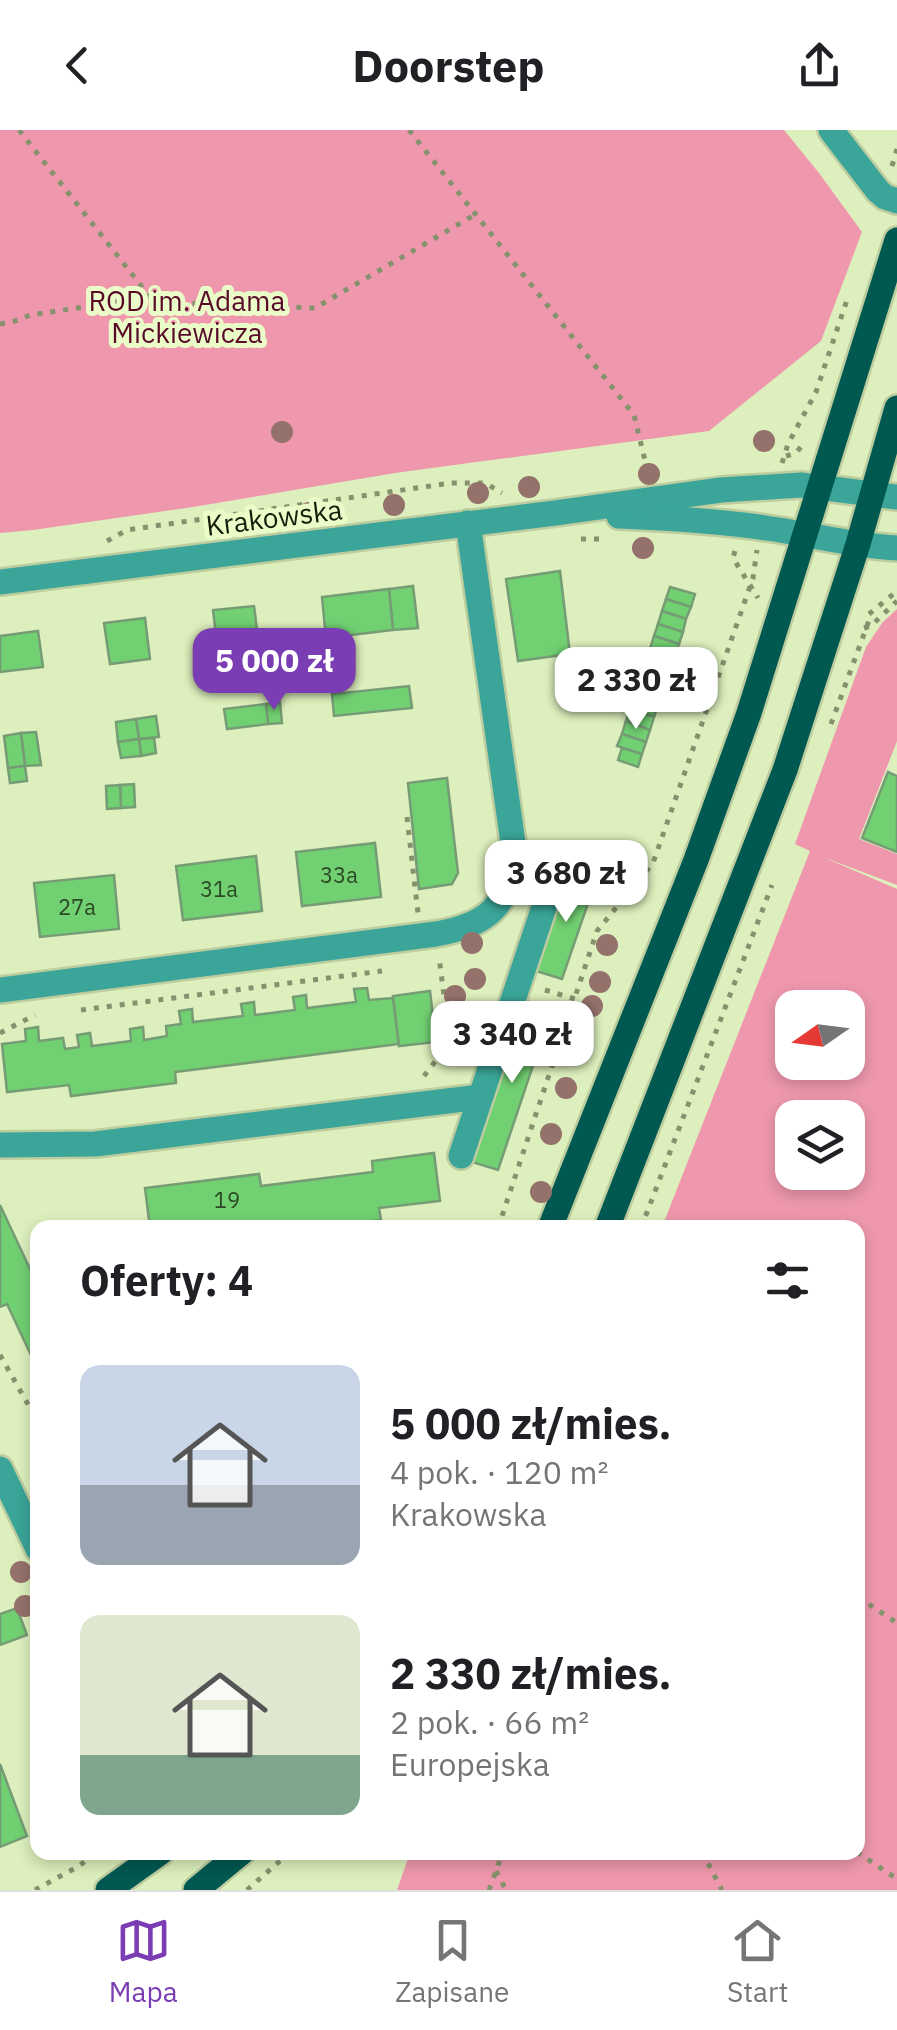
<!DOCTYPE html>
<html lang="pl">
<meta charset="utf-8">
<style>
:root{--surface:#fff;--page:#f6f6f6;--text:#202124;--muted:#757577;--line:#e0e0e0;--accent:#7a3db3}
body{margin:0;font-family:"IBM Plex Sans",sans-serif;background:var(--page);color:var(--text);height:100vh;display:flex;flex-direction:column;font-size:38px;white-space:nowrap}
*{box-sizing:border-box;margin:0}
p{font-size:32px;color:var(--muted)}
.icon{flex:none;width:55px;height:55px;fill:none;stroke:currentColor;stroke-width:2;stroke-linecap:round;stroke-linejoin:round}
.map{position:relative;flex:1;overflow:hidden}
.drawer{position:absolute;left:30px;top:1090px;width:835px;height:640px;display:flex;flex-direction:column;background:var(--surface);border-radius:20px;box-shadow:0 5px 15px #0003}
.drawer>*{flex:none}
.needle{width:65px;rotate:256deg}
.controls{position:absolute;left:775px;top:860px;display:grid;gap:20px}
.controls a{display:grid;place-items:center;width:90px;height:90px;border-radius:20px;background:var(--surface);box-shadow:0 5px 15px #0003;font-size:50px}
.price{position:absolute;translate:-50% -85px;padding:0 22px;border-radius:20px;background:#fff;color:#222;font-size:32px;line-height:65px;filter:drop-shadow(0 2px 5px #0008)}
.price::after{content:'';position:absolute;left:50%;top:60px;width:30px;height:22px;margin-left:-15px;background:inherit;clip-path:polygon(0 0,100% 0,50% 100%)}
.price.selected{background:var(--accent);color:#fff}
ul{padding:0;list-style:none}
li{display:flex;align-items:center;gap:30px;height:250px;padding:0 50px}
li span{display:grid;place-items:center;flex:none;width:280px;height:200px;border-radius:20px;color:#555}
li>.icon{margin-inline-start:auto}
span .icon{width:120px;height:120px;fill:#fffc;stroke-width:1}
li b{font-size:42px}
h2{display:flex;justify-content:space-between;align-items:center;height:120px;padding:0 50px;font-size:42px}
header{display:flex;justify-content:space-between;align-items:center;height:130px;padding:0 50px;background:var(--surface);font-size:45px;font-weight:700}
.menu{display:flex;justify-content:space-around;align-items:center;height:140px;border-top:2px solid var(--line);background:var(--surface);font-size:28px;color:var(--muted)}
.menu a{display:grid;justify-items:center;gap:5px}
.menu .selected{color:var(--accent)}
.map>svg:first-child{display:block}
.green{fill:#ef98ad;fill-rule:evenodd}
.building{fill:#71d072;stroke:#769c75;stroke-width:2.5}
.lines{fill:none;stroke-linecap:round;stroke-linejoin:round}
.minor-casing{stroke:#bdcd9f;stroke-width:30}
.major-casing{stroke:#bdcd9f;stroke-width:30}
.path{stroke:#85926d;stroke-width:5;stroke-dasharray:5 8;stroke-linecap:butt}
.minor{stroke:#3aa598;stroke-width:25}
.major{stroke:#005951;stroke-width:25}
.tree{fill:#95716b}
.labels{text-anchor:middle;dominant-baseline:central;stroke-width:10;stroke-linejoin:round;paint-order:stroke}
.number-label{font-size:22px;fill:#2d4923}
.park-label{font-size:28px;fill:#5a0a29;stroke:#eafdc9}
.street-label{font-size:28px;fill:#161c09;stroke:#eafdc9}
</style>
<header><svg class="icon" aria-label="back" viewBox="0 0 24 24"><path d="M15 5l-7 7 7 7"/></svg>Doorstep<svg class="icon" aria-label="share" viewBox="0 0 24 24"><path d="M12 15V3M7 8l5-5 5 5M5 13v7h14v-7"/></svg></header>
<div class="map">
<svg width="897" height="1760" viewBox="0 0 897 1760">
<rect width="100%" height="100%" fill="#ddefbc"/>
<g class="green">
<polygon points="0,0 784,0 819,43 862,102 821,211 709,301 395,343 193,377 33,400 0,403"/>
<path d="M897,479V611L859,709L897,724V755L823,727L897,759V1760H397L410,1723L858,1722V1098L662,1097L810,721L795,714L866,517L882,493ZM792,878H848V932H792ZM792,988H848V1042H792Z"/>
</g>
<g class="building">
<polygon points="560,441 570,524 518,531 506,449"/>
<polygon points="413,456 418,498 393,500 389,459"/>
<polygon points="670,457 695,464 691,477 666,469"/>
<polygon points="389,459 393,500 326,508 322,467"/>
<polygon points="666,469 691,477 686,489 662,481"/>
<polygon points="254,476 259,516 218,521 213,480"/>
<polygon points="662,481 686,489 683,502 658,494"/>
<polygon points="145,488 150,529 110,534 104,493"/>
<polygon points="658,494 683,502 679,514 654,506"/>
<polygon points="38,501 43,537 0,542 0,506"/>
<polygon points="654,506 679,514 674,526 650,519"/>
<polygon points="642,542 666,550 662,563 638,554"/>
<polygon points="638,554 662,563 658,575 634,567"/>
<polygon points="409,556 412,578 334,586 332,564"/>
<polygon points="634,567 658,575 654,587 630,579"/>
<polygon points="280,572 282,593 268,594 266,574"/>
<polygon points="266,574 268,594 227,599 224,579"/>
<polygon points="630,579 654,587 650,600 626,591"/>
<polygon points="156,586 159,607 139,609 136,589"/>
<polygon points="136,589 139,609 118,612 116,592"/>
<polygon points="626,591 650,600 646,612 622,604"/>
<polygon points="36,602 41,635 25,636 21,603"/>
<polygon points="21,603 25,636 8,638 4,606"/>
<polygon points="622,604 646,612 642,624 617,616"/>
<polygon points="154,608 156,623 141,626 139,609"/>
<polygon points="139,609 141,626 121,628 118,612"/>
<polygon points="622,618 642,624 638,637 618,630"/>
<polygon points="25,636 27,651 10,653 8,638"/>
<polygon points="888,642 897,646 897,722 862,708"/>
<polygon points="447,648 458,743 452,754 419,759 408,653"/>
<polygon points="134,654 135,677 121,678 120,655"/>
<polygon points="120,655 121,678 107,679 106,656"/>
<polygon points="375,713 381,767 302,776 296,722"/>
<polygon points="256,726 262,781 183,790 176,736"/>
<polygon points="570,741 596,750 562,849 536,841"/>
<polygon points="114,745 119,799 40,807 34,753"/>
<polygon points="367,858 369,870 393,868 399,914 175,942 176,953 71,966 69,955 7,962 2,914 26,911 25,899 38,897 39,911 63,908 65,919 79,917 77,905 90,903 92,916 131,911 130,899 143,897 144,910 167,906 166,896 181,894 179,881 192,879 193,892 243,886 241,874 254,872 255,885 295,880 293,867 306,865 307,878 356,872 354,859"/>
<polygon points="430,861 436,912 399,916 393,866"/>
<polygon points="526,871 552,879 498,1040 472,1032"/>
<polygon points="434,1023 440,1071 379,1078 381,1090 318,1098 265,1098 264,1092 218,1098 150,1098 145,1058 259,1044 261,1056 373,1042 372,1031"/>
<polygon points="0,1075 38,1156 38,1240 7,1174 0,1177"/>
<polygon points="17,1478 27,1505 0,1515 0,1484"/>
<polygon points="0,1634 27,1706 0,1717"/>
</g>
<g class="lines">
<defs>
<g id="minor">
<polyline points="831,0 878,61 885,67 897,71"/>
<path d="M619,386C668,388 718,391 766,398C810,404 853,416 897,418"/>
<polyline points="0,452 555,383 721,360 801,355 897,367"/>
<path d="M0,860L436,804C488,795 510,776 514,720L468,393"/>
<polyline points="0,1015 95,1014 480,967"/>
<polyline points="461,1026 548,765 544,754 537,750 509,750"/>
<polyline points="0,1339 38,1419"/>
</g>
<g id="major">
<polyline points="550,1098 696,730 749,583 897,110"/>
<polyline points="607,1098 785,640 858,414 897,278"/>
<polyline points="108,1760 161,1722"/>
<polyline points="196,1760 242,1722"/>
</g>
</defs>
<use href="#minor" class="minor-casing"/>
<use href="#major" class="major-casing"/>
<g class="path">
<polyline points="19,0 153,171"/>
<polyline points="409,0 634,285 649,347"/>
<polyline points="892,36 897,19"/>
<polyline points="0,194 19,190 30,185 125,171 315,178 476,84"/>
<polyline points="786,326 796,323 804,313"/>
<polyline points="782,333 788,314 816,262 848,167"/>
<polyline points="581,409 605,409"/>
<polyline points="107,411 127,400 451,353 485,353 502,363"/>
<polyline points="735,421 733,428 758,468"/>
<polyline points="869,484 897,461"/>
<polyline points="864,498 871,496 897,471"/>
<polyline points="831,594 871,485"/>
<polyline points="407,687 418,783"/>
<polyline points="563,741 569,736 597,744 644,744"/>
<polyline points="545,860 575,869"/>
<polyline points="81,880 382,841"/>
<polyline points="0,903 35,885"/>
<polyline points="424,946 450,912 439,827"/>
<polyline points="498,1098 597,801 653,733 753,448 757,420"/>
<polyline points="641,1098 772,755"/>
<polyline points="0,1225 38,1292"/>
<polyline points="858,1467 897,1493"/>
<polyline points="702,1722 722,1760"/>
<polyline points="857,1722 897,1749"/>
<polyline points="496,1741 506,1760"/>
<polyline points="35,1760 79,1736 97,1722"/>
<polyline points="247,1760 290,1722"/>
<polyline points="489,1760 503,1722"/>
</g>
<use href="#minor" class="minor"/>
<use href="#major" class="major"/>
</g>
<g class="tree">
<circle cx="282" cy="302" r="11"/>
<circle cx="764" cy="311" r="11"/>
<circle cx="649" cy="344" r="11"/>
<circle cx="529" cy="357" r="11"/>
<circle cx="478" cy="363" r="11"/>
<circle cx="394" cy="375" r="11"/>
<circle cx="309" cy="383" r="11"/>
<circle cx="225" cy="396" r="11"/>
<circle cx="643" cy="418" r="11"/>
<circle cx="472" cy="813" r="11"/>
<circle cx="607" cy="815" r="11"/>
<circle cx="475" cy="849" r="11"/>
<circle cx="600" cy="852" r="11"/>
<circle cx="455" cy="866" r="11"/>
<circle cx="592" cy="876" r="11"/>
<circle cx="582" cy="898" r="11"/>
<circle cx="566" cy="958" r="11"/>
<circle cx="551" cy="1004" r="11"/>
<circle cx="541" cy="1062" r="11"/>
<circle cx="21" cy="1442" r="11"/>
<circle cx="25" cy="1476" r="11"/>
</g>
<g class="labels">
<g class="number-label">
<text x="339" y="744">33a</text>
<text x="219" y="758">31a</text>
<text x="77" y="776">27a</text>
<text x="227" y="1069">19</text>
</g>
<g class="park-label">
<text x="187" y="170">ROD im. Adama<tspan x="187" dy="32">Mickiewicza</tspan></text>
</g>
<g class="street-label">
<text transform="translate(274 387) rotate(-7)">Krakowska</text>
</g>
</g>
</svg>
<div class="controls">
<a><svg class="needle" viewBox="-14 -14 28 28"><path d="M0-13l5 13h-10z" fill="#e53935"/><path d="M0 13l5-13h-10z" fill="#757577"/></svg></a>
<a><svg class="icon" aria-label="layers" viewBox="0 0 24 24"><path d="M12 4l9 5-9 5-9-5zM3 14l9 5 9-5"/></svg></a>
</div>
<b class="price selected" style="left:274px;top:583px">5 000 zł</b>
<b class="price" style="left:636px;top:602px">2 330 zł</b>
<b class="price" style="left:566px;top:795px">3 680 zł</b>
<b class="price" style="left:512px;top:956px">3 340 zł</b>
<section class="drawer">
<h2>Oferty: 4<svg class="icon" aria-label="filters" viewBox="0 0 24 24"><path d="M4 7h16M4 17h16"/><circle cx="9" cy="7" r="2"/><circle cx="15" cy="17" r="2"/></svg></h2>
<ul>
<li><span style="background:linear-gradient(#c9d6e8 60%,#9aa5b1 0)"><svg class="icon" aria-label="home" viewBox="0 0 24 24"><path d="M3 11l9-7 9 7M6 9v11h12V9"/></svg></span><div><b>5 000 zł/mies.</b><p>4 pok. · 120 m²</p><p>Krakowska</p></div></li>
<li><span style="background:linear-gradient(#dfe7d0 70%,#7fa58c 0)"><svg class="icon" aria-label="home" viewBox="0 0 24 24"><path d="M3 11l9-7 9 7M6 9v11h12V9"/></svg></span><div><b>2 330 zł/mies.</b><p>2 pok. · 66 m²</p><p>Europejska</p></div></li>
</ul>
</section>
</div>
<nav class="menu">
<a class="selected"><svg class="icon" aria-label="map" viewBox="0 0 24 24"><path d="M3 6l6-2 6 2 6-2v14l-6 2-6-2-6 2zM9 4v14M15 6v14"/></svg>Mapa</a>
<a><svg class="icon" aria-label="saved" viewBox="0 0 24 24"><path d="M7 4h10v16l-5-4-5 4z"/></svg>Zapisane</a>
<a><svg class="icon" aria-label="home" viewBox="0 0 24 24"><path d="M3 11l9-7 9 7M6 9v11h12V9"/></svg>Start</a>
</nav>
